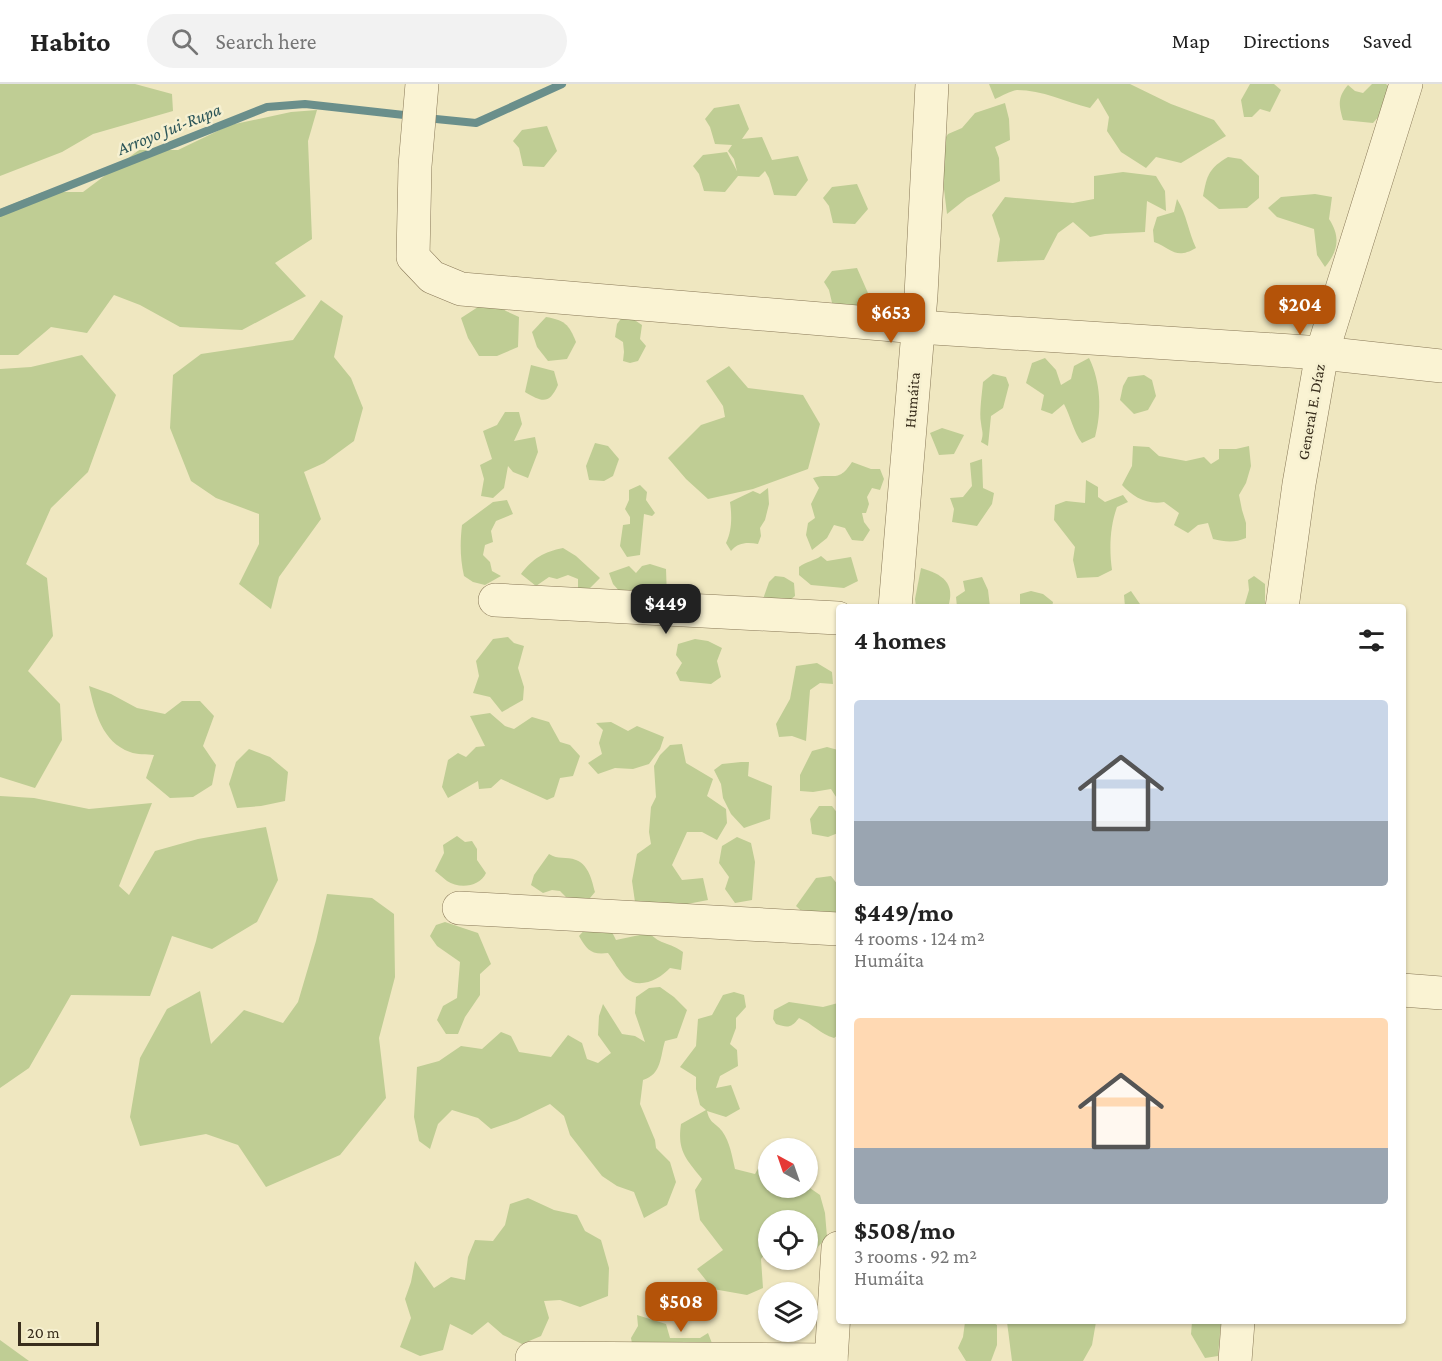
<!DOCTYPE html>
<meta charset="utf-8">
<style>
:root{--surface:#fff;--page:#f2f2f2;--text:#222;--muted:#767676;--line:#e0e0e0;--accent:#b45309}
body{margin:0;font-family:"Crimson Pro",serif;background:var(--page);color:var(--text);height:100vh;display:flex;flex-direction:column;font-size:22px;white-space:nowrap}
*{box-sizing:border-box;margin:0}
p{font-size:20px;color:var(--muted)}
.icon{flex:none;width:33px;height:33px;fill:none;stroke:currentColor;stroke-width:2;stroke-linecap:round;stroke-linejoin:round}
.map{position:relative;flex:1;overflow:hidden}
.panel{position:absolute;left:836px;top:520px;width:570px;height:720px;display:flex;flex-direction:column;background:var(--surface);border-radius:6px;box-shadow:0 2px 4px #0004}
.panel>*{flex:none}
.needle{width:39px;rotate:320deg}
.fabs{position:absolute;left:758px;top:1054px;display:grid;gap:12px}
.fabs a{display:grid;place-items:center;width:60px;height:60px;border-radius:50%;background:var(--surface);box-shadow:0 2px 4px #0004;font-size:30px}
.scale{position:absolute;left:18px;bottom:15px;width:81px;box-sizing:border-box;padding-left:6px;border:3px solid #382d1c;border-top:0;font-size:16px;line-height:21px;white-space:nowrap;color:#382d1c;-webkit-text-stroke:4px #f6f0d0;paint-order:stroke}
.price{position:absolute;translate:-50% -51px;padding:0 14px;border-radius:12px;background:var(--accent);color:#fff;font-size:20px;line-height:39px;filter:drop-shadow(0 2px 3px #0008)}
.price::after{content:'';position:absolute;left:50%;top:36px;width:18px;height:14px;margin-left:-9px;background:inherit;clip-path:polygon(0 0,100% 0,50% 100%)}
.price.current{background:#222;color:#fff}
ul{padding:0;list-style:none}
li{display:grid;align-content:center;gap:12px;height:318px;padding:0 18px}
li span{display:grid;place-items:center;height:186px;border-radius:6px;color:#555}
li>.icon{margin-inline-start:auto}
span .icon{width:108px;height:108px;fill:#fffc;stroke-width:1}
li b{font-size:26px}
h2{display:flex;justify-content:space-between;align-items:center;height:72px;padding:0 18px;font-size:26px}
header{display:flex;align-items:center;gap:36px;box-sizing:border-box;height:84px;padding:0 30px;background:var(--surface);border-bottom:2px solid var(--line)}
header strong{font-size:28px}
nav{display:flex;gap:33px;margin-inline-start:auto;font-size:21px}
.search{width:420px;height:54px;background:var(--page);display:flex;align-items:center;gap:15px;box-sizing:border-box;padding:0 21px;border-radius:33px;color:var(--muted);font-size:22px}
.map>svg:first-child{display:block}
.green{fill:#bfcd94}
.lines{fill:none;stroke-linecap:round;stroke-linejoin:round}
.stream{stroke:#6a8f8b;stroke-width:8}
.minor-casing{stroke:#887857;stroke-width:34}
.minor{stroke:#faf3d3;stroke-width:33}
.labels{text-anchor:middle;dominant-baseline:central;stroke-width:5;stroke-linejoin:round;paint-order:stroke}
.street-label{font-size:16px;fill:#382d1c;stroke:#f6f0d0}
.water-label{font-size:18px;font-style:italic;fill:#2b5558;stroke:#f6f0d0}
</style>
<header>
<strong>Habito</strong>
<div class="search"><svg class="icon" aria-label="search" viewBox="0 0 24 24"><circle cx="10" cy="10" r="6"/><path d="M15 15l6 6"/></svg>Search here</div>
<nav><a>Map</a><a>Directions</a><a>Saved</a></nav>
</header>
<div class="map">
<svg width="1442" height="1277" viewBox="0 0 1442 1277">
<rect width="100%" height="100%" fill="#efe7c0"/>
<g class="green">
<polygon points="0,0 135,0 172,10 173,27 93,50 62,68 0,92"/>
<path d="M989,0H1130L1171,20L1214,36L1226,52L1181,79L1156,73L1146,84L1121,68L1107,47L1109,33L1098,14L1090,24C1066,18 1042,6 1017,6C1010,7 1002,12 995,15Z"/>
<polygon points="1250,0 1274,0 1281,6 1270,28 1260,25 1252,33 1244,33 1241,16"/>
<path d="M1372,0H1386L1390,4L1388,22L1373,39L1343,36C1339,21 1337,14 1348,1L1355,7L1363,9Z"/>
<polygon points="1005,19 1009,35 1010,56 995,63 999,74 1000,97 967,114 947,130 939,64 948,50 962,44 975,29"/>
<polygon points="739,20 749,45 742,55 762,53 772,76 798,72 808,96 796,112 774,111 769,94 765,87 759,93 738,92 725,108 704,107 699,90 693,82 703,71 727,68 737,87 734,75 728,67 732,61 715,60 710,43 705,35 714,24"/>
<polygon points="317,26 308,57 312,155 275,179 306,212 242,246 180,243 140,221 114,211 87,249 51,243 18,271 0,271 0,125 43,108 83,108 139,66 178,66 230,41 291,28"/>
<polygon points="547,42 557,67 544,83 523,82 519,64 513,57 522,46"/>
<path d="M1228,73L1241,75L1259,92V114L1247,124L1219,125L1203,112C1207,91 1209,84 1228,73Z"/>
<polygon points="1123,88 1156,92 1165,107 1166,127 1147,117 1145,148 1105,150 1090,153 1073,138 1058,149 1044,176 997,178 1000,155 992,131 1005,113 1073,119 1094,115 1094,92"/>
<polygon points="857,100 868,125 855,140 833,139 829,122 823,114 832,103"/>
<path d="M1315,110L1332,113L1329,135C1341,153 1338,167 1325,183L1317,171L1314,145L1277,133L1268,124L1281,113Z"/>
<path d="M1177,115C1187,131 1188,147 1196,164C1175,176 1173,165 1154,158L1153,146L1157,133L1174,128Z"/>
<polygon points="857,184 868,209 855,225 833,223 829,206 824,198 832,187"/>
<polygon points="321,216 343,232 334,273 351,294 363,324 354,357 324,379 304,388 321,435 279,493 271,525 239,500 259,460 259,430 216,414 191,397 170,344 173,291 201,270 293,256"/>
<polygon points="496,220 506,227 519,233 518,263 497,272 479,272 468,254 461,234 478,223"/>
<polygon points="623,232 633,235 642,241 640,255 646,262 638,277 630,279 623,277 624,268 623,258 615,253 617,240"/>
<path d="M546,233C564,236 569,240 576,258L567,275L548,277L537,263L532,248Z"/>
<polygon points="82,271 116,311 88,388 51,424 26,480 47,494 53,552 28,587 60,620 62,656 35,704 0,693 0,285 31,283"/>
<path d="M1045,274L1056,286L1061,301L1071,295L1074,282L1089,274C1101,298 1102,328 1095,353L1082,359C1073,347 1071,333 1064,320L1052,330L1041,326L1044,311L1026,299L1032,279Z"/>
<path d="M531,281L554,287L558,301C549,321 542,318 525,308Z"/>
<polygon points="729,282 748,304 803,311 820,340 808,385 753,405 708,415 686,395 668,374 701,341 725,333 723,322 706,297"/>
<path d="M993,290L1006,293L1009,301L1003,324L991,332L988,362L981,358C984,349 982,348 981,339C979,329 982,310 983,298Z"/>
<polygon points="1144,291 1152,296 1156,312 1148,326 1134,330 1120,316 1123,302 1128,293"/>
<polygon points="505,328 519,328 522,340 514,357 535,353 538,368 528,394 513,388 508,382 504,404 493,414 481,412 484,395 480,381 492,375 483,347 497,341"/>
<polygon points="942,344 964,351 954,370 939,371 930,349"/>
<polygon points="595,359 608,362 619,375 613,392 604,397 589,396 586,382"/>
<path d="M1133,362L1149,363L1159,372L1186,377L1204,373L1211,380L1219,375V365H1236L1249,362L1251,382L1246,399L1239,411L1242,426L1246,439V454C1235,459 1225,458 1213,455L1208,439L1198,441L1188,449L1174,441L1179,429L1164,418C1147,421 1133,413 1122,401L1132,382Z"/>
<polygon points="982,375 983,404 994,409 992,420 977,442 952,438 954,425 950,414 963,413 972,402 970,379"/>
<path d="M852,378L871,385H880L884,395L880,406L872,404L867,413L869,420L866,429H862L864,438L870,446L863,457L852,456L845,444L834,441L827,454L812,466L806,451L808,439L815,434L811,420L819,404L813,394C833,388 838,400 852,378Z"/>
<path d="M1086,396L1098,403V413L1105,418L1123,411L1128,418L1117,423C1110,442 1109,465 1112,486L1098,493L1077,494L1073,476L1075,463L1054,436L1055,421L1066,417L1085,419Z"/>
<polygon points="640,401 647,408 646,416 655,429 652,432 644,430 640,471 627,473 620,462 623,441 630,440 630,433 625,425 629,416 629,406"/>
<path d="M768,404L769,420L765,436L760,444L761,452L758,460C748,458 738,458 731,467L726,459C732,447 732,432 730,418L753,407L760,410Z"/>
<path d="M507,416L513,430L496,437L491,447L493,458L485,461L483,471L490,478L492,487L501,492L485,501L473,498L464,492C460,474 460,459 462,441L493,418Z"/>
<path d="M563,464L576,472L600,494L589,505L578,506V495L568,491L557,495L549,493L536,502L521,490C533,474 544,468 563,464Z"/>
<path d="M821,472L827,477L851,473L858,497L844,504L811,501L799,491V483C807,477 814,477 821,472Z"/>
<polygon points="650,480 666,485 667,514 622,510 613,500 609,489 629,482 636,489 642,482"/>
<path d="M921,484C942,490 956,499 948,523H916L915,515Z"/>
<polygon points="775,492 784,493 794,499 795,512 785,520 763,515 769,498"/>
<polygon points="1254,492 1265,500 1265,521 1264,523 1244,523 1249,506 1248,496"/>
<polygon points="982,493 988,506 990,523 978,522 977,523 957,523 956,513 965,507 963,497"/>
<polygon points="1031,507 1043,510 1053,518 1052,523 1020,523 1020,510"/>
<polygon points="1131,507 1142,523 1125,523 1124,511"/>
<polygon points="508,553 514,559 524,562 518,584 524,603 523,616 502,628 490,613 473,609 479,592 476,577 493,555"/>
<polygon points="695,555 708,557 722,564 717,577 721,593 711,600 680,597 676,589 682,579 676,571 678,560"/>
<polygon points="817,579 832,588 833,600 820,599 810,606 806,657 792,652 779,653 776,640 790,615 796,582"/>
<path d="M89,602L111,610L137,624L165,630L182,617H200L214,632L203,662L216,681L212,701L193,713L170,714L146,694L154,671C147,670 137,671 130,668C102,658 95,628 89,602Z"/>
<polygon points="490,629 505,642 514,645 532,633 549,638 560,658 570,661 580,672 573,692 560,694 554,713 547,716 501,695 491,704 479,705 478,697 448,714 442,703 448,676 458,669 466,673 476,663 485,662 470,632"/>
<polygon points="611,638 628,647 637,642 664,653 660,665 649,680 633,685 615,684 598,690 588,679 602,670 599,659 603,646 596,639"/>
<polygon points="682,660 686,679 713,695 707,712 726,725 727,739 717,756 702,748 687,748 672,781 682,796 703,794 708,816 677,822 635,818 632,797 637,770 651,760 649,748 651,723 656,713 654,682 660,671 670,661"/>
<polygon points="827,663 838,666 838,716 831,705 813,708 800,707 800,691 812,667"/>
<polygon points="249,665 270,673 288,688 285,717 261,722 237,724 229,700 236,678"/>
<polygon points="741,678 749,678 748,692 772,702 770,735 744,744 731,730 723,714 721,700 714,686 722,680"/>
<polygon points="0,712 34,714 89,725 152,719 119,802 129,811 155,767 198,755 266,743 278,796 257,838 212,865 172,852 150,912 71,911 29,984 0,1004"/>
<polygon points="819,722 832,722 838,730 838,749 828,753 812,750 810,735"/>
<path d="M457,752L465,758L472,757L477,765V776L486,789C480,803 459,805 447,797C443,794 439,790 435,787L444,769L443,761Z"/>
<polygon points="737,753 751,759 755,778 752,816 735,819 725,805 729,793 719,779 722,762"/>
<path d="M549,770C558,776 566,772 576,776C589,781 592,797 595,808L585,820L567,814L560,807L552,806L543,809L531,801L534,791Z"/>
<polygon points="831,792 838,801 838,826 829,835 810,835 796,822 816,794"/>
<polygon points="327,810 372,814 394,830 395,893 379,954 386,1014 340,1071 266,1103 238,1061 206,1050 140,1062 130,1033 140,974 167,925 200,907 211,960 244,926 283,939 298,918 316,857"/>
<polygon points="445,838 478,849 491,880 480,890 480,911 465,933 458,950 446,950 437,936 443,922 457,914 460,878 437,862 430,852 436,841"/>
<path d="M589,841L611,846L616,856L649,849C661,861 669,858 683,868L681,886L670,884C660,895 639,906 626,894C619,887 614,877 608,869C591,871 587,866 579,852Z"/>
<path d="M660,903L674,913L687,926L677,954L665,957C660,973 662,990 643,996L640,1020L655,1056L656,1064L670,1078L676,1098L667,1121L644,1134L634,1108L617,1102L602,1092L570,1051L564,1032L550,1020L517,1036L491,1045L478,1034L452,1026L438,1040L430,1065L419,1057L414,1033L417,983L439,977L461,962L482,965L501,948L511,952L519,968L551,973L568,951L582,959L587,975L598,979L611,969L598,951L599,932L603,920L622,950L635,952L645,958L635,929L636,913L649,904Z"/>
<path d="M734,908L744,911L746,923L736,934V944L730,960L737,966L738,982L720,992L716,1004L731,1001L740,1025L726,1033L707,1027C710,1040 715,1038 722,1047C730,1058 732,1072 735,1085L755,1090L764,1074L768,1073V1104H807V1102L820,1111L825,1129L827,1153L807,1175V1137H768V1166L761,1175L763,1204L747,1211L713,1205L697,1185L723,1166L700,1136L695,1106L702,1095C686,1075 677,1067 681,1040L706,1026L700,1021L696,1005V993L680,983L696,962L698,935L712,931L723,911Z"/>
<path d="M789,918L823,923L838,919V951L834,954C820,950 813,940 799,934C791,944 788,944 776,940L773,935L774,926Z"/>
<polygon points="528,1114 554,1126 577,1131 585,1147 601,1156 609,1184 608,1212 580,1223 560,1216 544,1217 549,1234 541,1252 522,1260 503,1251 488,1238 472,1251 450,1240 443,1266 420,1272 400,1263 411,1234 405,1215 411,1198 415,1177 434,1204 451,1193 465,1196 468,1173 475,1156 493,1157 505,1141 510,1120"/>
<polygon points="637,1231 666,1240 670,1254 700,1254 708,1249 715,1267 633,1265 631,1254 638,1242"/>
<polygon points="965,1238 992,1238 997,1241 997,1261 991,1277 966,1277 958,1264 963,1253"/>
<polygon points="1007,1238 1096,1238 1092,1261 1083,1277 1012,1277"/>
<polygon points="1192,1238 1221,1238 1218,1272 1205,1274 1191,1250"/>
<polygon points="0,1256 29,1277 0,1277"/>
</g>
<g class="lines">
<g class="stream">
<polyline points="426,34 476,39 562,0"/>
<polyline points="0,129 267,23 305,20 413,32"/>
</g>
<defs>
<g id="minor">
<polyline points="422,0 415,82 413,173 432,193 461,205 918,243 1322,269 1442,282"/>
<polyline points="495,516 838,534"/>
<polyline points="895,524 921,211 932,0"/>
<polyline points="1282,524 1299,400 1322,269 1406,0"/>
<polyline points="459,824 838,845"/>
<polyline points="1402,906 1442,909"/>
<polyline points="532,1274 831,1276"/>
<polyline points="831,1277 838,1164"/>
<polyline points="1235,1277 1238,1238"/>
</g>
</defs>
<use href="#minor" class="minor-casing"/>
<use href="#minor" class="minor"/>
</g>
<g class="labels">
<g class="street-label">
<text transform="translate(912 316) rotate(-85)">Humáita</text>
<text transform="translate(1311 328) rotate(-80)">General E. Díaz</text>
</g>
<g class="water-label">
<text transform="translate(169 45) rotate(-22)">Arroyo Jui-Rupa</text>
</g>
</g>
</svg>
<div class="fabs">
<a><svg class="needle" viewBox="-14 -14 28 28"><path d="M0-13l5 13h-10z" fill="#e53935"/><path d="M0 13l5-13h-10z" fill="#767676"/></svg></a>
<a><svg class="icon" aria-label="locate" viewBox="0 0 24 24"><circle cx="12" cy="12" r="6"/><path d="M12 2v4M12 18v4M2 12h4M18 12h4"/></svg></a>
<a><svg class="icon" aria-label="layers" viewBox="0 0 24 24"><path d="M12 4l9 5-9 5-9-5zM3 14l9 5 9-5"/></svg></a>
</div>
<div class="scale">20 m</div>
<b class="price" style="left:1300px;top:252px">$204</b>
<b class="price" style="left:891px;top:260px">$653</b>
<b class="price current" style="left:666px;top:551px">$449</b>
<b class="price" style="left:681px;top:1249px">$508</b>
<section class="panel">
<h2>4 homes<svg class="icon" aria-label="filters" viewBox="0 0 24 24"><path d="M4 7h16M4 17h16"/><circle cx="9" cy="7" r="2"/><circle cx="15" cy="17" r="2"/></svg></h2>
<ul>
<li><span style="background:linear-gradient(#c9d6e8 65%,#9aa5b1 0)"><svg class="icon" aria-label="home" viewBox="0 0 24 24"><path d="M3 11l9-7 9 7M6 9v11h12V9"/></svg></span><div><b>$449/mo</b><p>4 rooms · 124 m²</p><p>Humáita</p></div></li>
<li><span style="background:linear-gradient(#ffd9b3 70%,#9aa5b1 0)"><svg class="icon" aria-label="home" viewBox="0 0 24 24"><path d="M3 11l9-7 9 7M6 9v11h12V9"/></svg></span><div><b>$508/mo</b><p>3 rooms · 92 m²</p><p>Humáita</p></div></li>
</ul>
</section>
</div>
